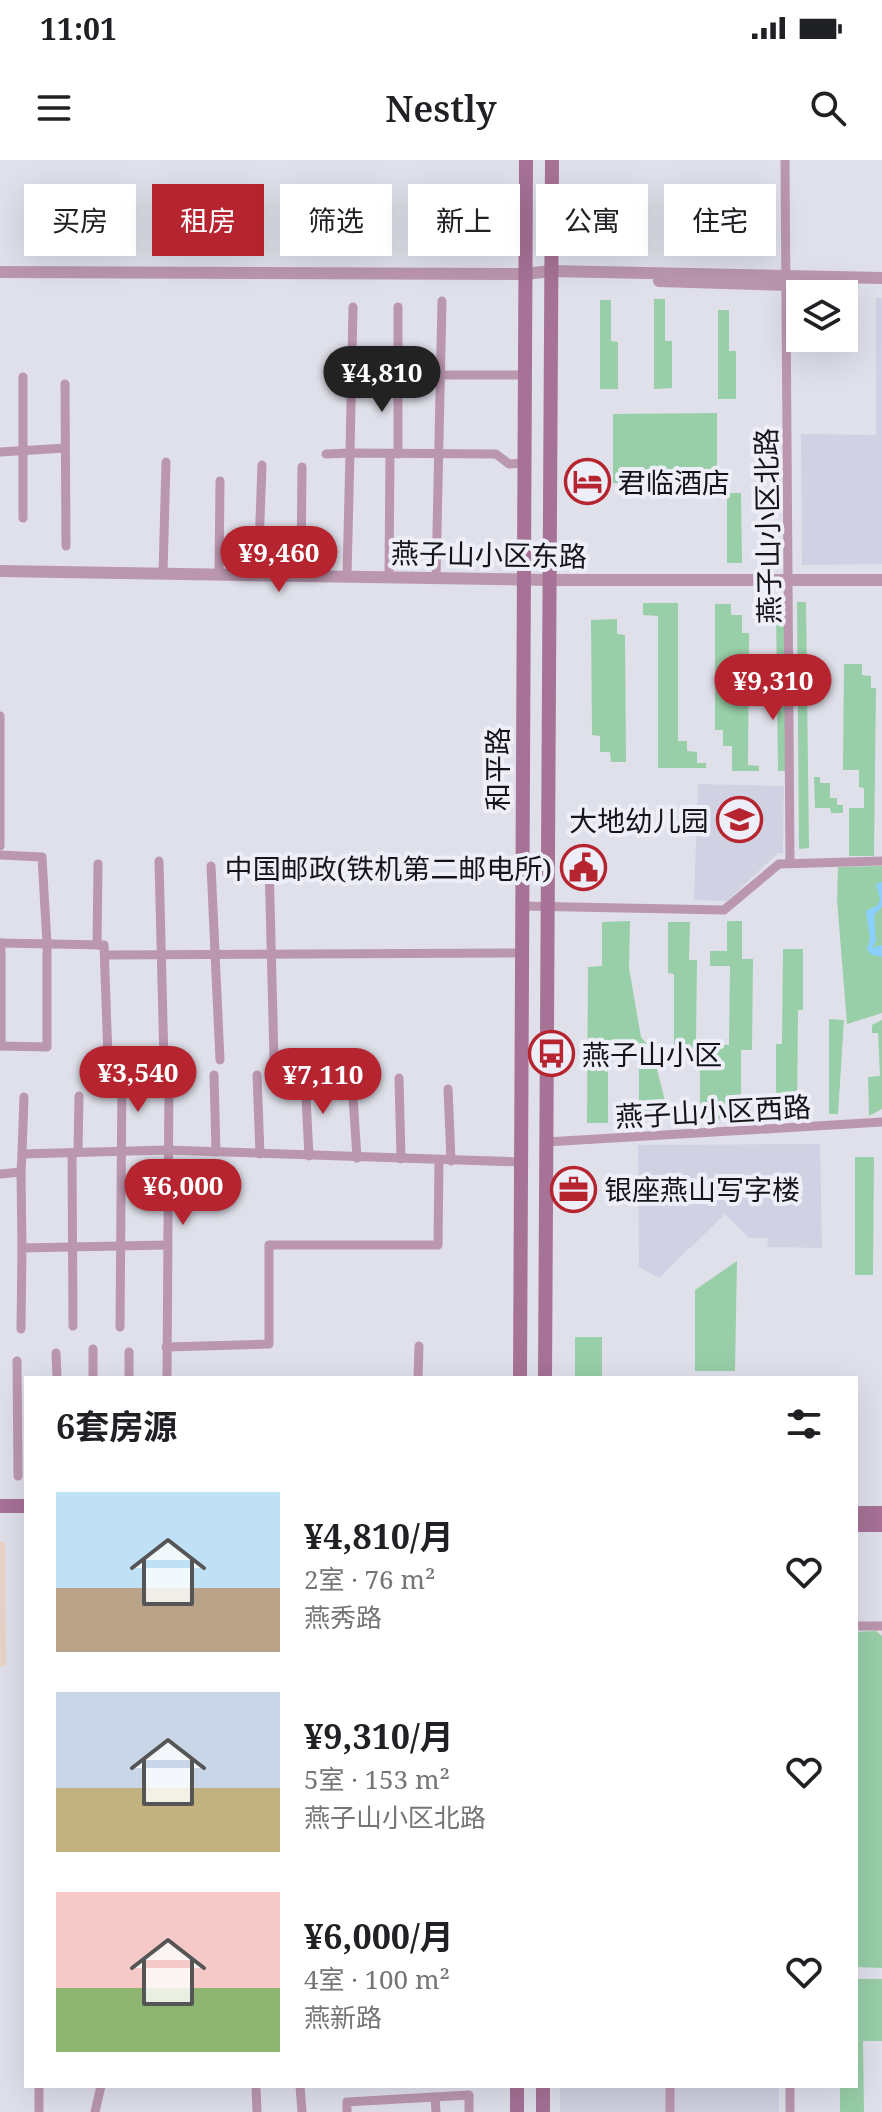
<!DOCTYPE html>
<html lang="zh">
<meta charset="utf-8">
<style>
:root{--surface:#fff;--page:#f6f6f6;--text:#202124;--muted:#757577;--accent:#b6252f}
body{margin:0;font-family:"Noto Serif","Noto Sans SC",serif;background:var(--page);color:var(--text);height:100vh;display:flex;flex-direction:column;font-size:30px;white-space:nowrap}
*{box-sizing:border-box;margin:0}
p{font-size:26px;color:var(--muted)}
.icon{flex:none;width:44px;height:44px;fill:none;stroke:currentColor;stroke-width:2;stroke-linecap:round;stroke-linejoin:round}
.map{position:relative;flex:1;overflow:hidden}
.details{position:absolute;left:24px;top:1216px;width:834px;height:712px;display:flex;flex-direction:column;background:var(--surface);border-radius:0px;box-shadow:0 8px 32px #0002}
.details>*{flex:none}
.banner{position:absolute;left:24px;top:24px;width:834px;height:72px;display:flex;gap:16px}
.tools{position:absolute;left:786px;top:120px;display:grid;gap:16px}
.tools a{display:grid;place-items:center;width:72px;height:72px;border-radius:0px;background:var(--surface);box-shadow:0 8px 32px #0002;font-size:40px}
.price{position:absolute;translate:-50% -68px;padding:0 18px;border-radius:28px;background:var(--accent);color:#fff;font-size:26px;line-height:52px;filter:drop-shadow(0 2px 4px #0008)}
.price::after{content:'';position:absolute;left:50%;top:48px;width:24px;height:18px;margin-left:-12px;background:inherit;clip-path:polygon(0 0,100% 0,50% 100%)}
.price.on{background:#222;color:#fff}
ul{padding:0;list-style:none}
li{display:flex;align-items:center;gap:24px;height:200px;padding:0 32px}
li span{display:grid;place-items:center;flex:none;width:224px;height:160px;border-radius:0px;color:#555}
li>.icon{margin-inline-start:auto}
span .icon{width:96px;height:96px;fill:#fffc;stroke-width:1}
li b{font-size:34px}
h2{display:flex;justify-content:space-between;align-items:center;height:96px;padding:0 32px;font-size:34px}
.chip{padding:0 28px;border-radius:0px;background:var(--surface);box-shadow:0 8px 32px #0002;font-size:28px;line-height:72px}
.chip.on{background:var(--accent);color:#fff}
.status{display:flex;justify-content:space-between;align-items:center;height:56px;padding:0 40px;background:var(--surface);direction:ltr}
.status svg{height:22px;fill:currentColor}
header{display:flex;justify-content:space-between;align-items:center;height:104px;padding:0 32px;background:var(--surface);font-size:36px;font-weight:600}
.map>svg:first-child{display:block}
.commercial{fill:#e9d2c7}
.built{fill:#d0d2e3}
.green{fill:#98cea8}
.water{fill:#8bcffe}
.lines{fill:none;stroke-linecap:round;stroke-linejoin:round}
.minor{stroke:#bb97af;stroke-width:9}
.tertiary{stroke:#bb97af;stroke-width:12}
.secondary{stroke:#a67296;stroke-width:14}
.labels{text-anchor:middle;dominant-baseline:central;stroke-width:8;stroke-linejoin:round;paint-order:stroke}
.poi-label{font-size:28px;fill:#151519;stroke:#edeef8;text-anchor:start}
.street-label{font-size:28px;fill:#151519;stroke:#edeef8}
</style>
<div class="status"><b>11:01</b><svg viewBox="0 0 49 12"><path d="M0 12V9h3v3zM5 12V6h3v6zM10 12V3h3v9zM15 12V0h3v12zM26 1h20v11H26zM47 4h2v5h-2z"/></svg></div>
<header><svg class="icon" aria-label="menu" viewBox="0 0 24 24"><path d="M4 6h16M4 12h16M4 18h16"/></svg>Nestly<svg class="icon" aria-label="search" viewBox="0 0 24 24"><circle cx="10" cy="10" r="6"/><path d="M15 15l6 6"/></svg></header>
<div class="map">
<svg width="882" height="1952" viewBox="0 0 882 1952">
<rect width="100%" height="100%" fill="#e0e0eb"/>
<polygon class="commercial" points="0,1382 5,1382 6,1506 0,1506"/>
<g class="built">
<polygon points="876,138 882,138 882,404 802,405 801,274 876,275"/>
<polygon points="698,624 784,626 783,693 778,693 727,741 694,740"/>
<polygon points="820,984 822,1088 768,1087 767,1078 749,1078 725,1054 659,1118 639,1107 638,985"/>
<rect x="560" y="1926" width="219" height="26"/>
</g>
<g class="green">
<polygon points="654,139 665,139 665,181 672,181 672,228 654,229"/>
<polygon points="600,140 611,140 611,181 618,182 618,229 600,229"/>
<polygon points="718,150 729,150 729,191 736,191 736,239 718,239"/>
<polygon points="717,253 717,323 613,323 613,254"/>
<polygon points="727,333 741,333 742,403 727,403"/>
<polygon points="797,442 806,442 809,688 799,689"/>
<polygon points="643,443 678,443 678,581 687,581 687,591 697,592 697,603 706,603 706,608 658,608 658,456 643,455"/>
<polygon points="715,444 731,444 731,455 742,455 742,473 749,473 748,605 759,606 759,611 732,611 732,586 723,586 723,570 715,570"/>
<polygon points="776,447 786,447 788,611 778,611"/>
<polygon points="617,459 617,474 625,475 626,602 611,602 610,592 600,592 600,576 592,575 591,460"/>
<polygon points="844,504 862,504 862,515 871,516 871,528 876,528 874,696 849,696 849,648 864,648 864,628 859,627 859,610 843,610"/>
<polygon points="814,617 820,617 820,623 830,623 830,638 837,638 837,645 843,645 843,653 831,653 830,648 815,648"/>
<polygon points="882,706 882,853 847,864 837,739 838,707"/>
<polygon points="630,761 629,808 641,877 652,890 670,960 639,958 639,886 608,886 608,963 587,963 588,807 602,806 602,762"/>
<polygon points="727,761 742,761 742,799 753,799 752,890 741,890 741,959 700,959 700,893 674,892 674,814 668,813 668,762 690,762 689,800 697,800 696,884 729,885 730,806 710,806 710,791 727,791"/>
<polygon points="783,789 803,789 803,850 798,850 797,954 776,954 776,884 782,884"/>
<polygon points="829,859 844,860 838,954 829,954"/>
<polygon points="882,860 882,949 869,956 868,917 880,916 878,873 872,873 872,865"/>
<polygon points="855,997 874,997 873,1115 855,1115"/>
<polygon points="737,1101 735,1211 695,1211 695,1130"/>
<rect x="575" y="1177" width="27" height="41"/>
<polygon points="876,1471 882,1476 882,1808 856,1807 856,1472"/>
<polygon points="856,1819 882,1819 882,1881 863,1881 864,1952 840,1952 840,1926 856,1926"/>
</g>
<polygon class="water" points="882,722 882,747 874,755 876,781 872,788 882,785 882,797 870,794 867,788 870,779 866,751 878,745 880,739 876,724"/>
<g class="lines">
<g class="minor">
<polyline points="785,0 790,701"/>
<polyline points="398,147 398,294"/>
<polyline points="353,215 525,215"/>
<polyline points="23,217 23,358"/>
<polyline points="65,224 66,386"/>
<polyline points="0,292 65,288"/>
<polyline points="326,294 350,293 353,147"/>
<polyline points="163,414 166,302"/>
<polyline points="219,415 220,321"/>
<polyline points="258,416 262,305"/>
<polyline points="301,416 302,307"/>
<polyline points="347,416 350,293 496,294 509,304 524,303"/>
<polyline points="389,417 390,294"/>
<polyline points="436,418 442,141"/>
<polyline points="0,556 0,686"/>
<polyline points="0,695 42,697 47,784 47,887 0,886"/>
<polyline points="159,701 164,903"/>
<polyline points="269,702 274,899"/>
<polyline points="98,704 97,785 101,785"/>
<polyline points="211,706 220,900"/>
<polyline points="522,746 724,750 779,704 882,701"/>
<polyline points="0,783 104,785 108,898"/>
<polyline points="1,783 1,886"/>
<polyline points="105,795 522,793"/>
<polyline points="214,915 216,992"/>
<polyline points="257,915 260,994"/>
<polyline points="305,917 309,996"/>
<polyline points="399,918 401,999"/>
<polyline points="352,922 357,998"/>
<polyline points="448,929 451,1001"/>
<polyline points="546,982 882,962"/>
<polyline points="78,992 79,936"/>
<polyline points="72,993 73,1166"/>
<polyline points="22,994 24,937"/>
<polyline points="21,1012 22,1088"/>
<polyline points="0,1014 21,1012 22,994 167,990 521,1002"/>
<polyline points="120,1167 122,915"/>
<polyline points="21,1169 22,1088 167,1085"/>
<polyline points="166,1187 269,1184 269,1085 438,1085 439,1000"/>
<polyline points="93,1189 93,1218"/>
<polyline points="129,1192 129,1218"/>
<polyline points="56,1193 57,1218"/>
<polyline points="17,1201 18,1316"/>
<polyline points="167,1218 169,916"/>
<polyline points="418,1218 419,1186"/>
<polyline points="856,1466 882,1466"/>
<polyline points="39,1926 39,1952"/>
<polyline points="256,1926 257,1952"/>
<polyline points="300,1926 302,1952"/>
<polyline points="435,1937 436,1952"/>
<polyline points="95,1952 101,1926"/>
<polyline points="347,1952 347,1942 469,1935 469,1952"/>
<polyline points="670,1952 670,1926"/>
<polyline points="790,1952 790,1926"/>
</g>
<g class="tertiary">
<polyline points="0,112 525,114 551,111 882,118"/>
<polyline points="659,121 789,125"/>
<polyline points="0,411 549,420 882,420"/>
</g>
<g class="secondary">
<polyline points="520,1218 526,0"/>
<polyline points="545,1218 552,0"/>
<polyline points="0,1346 26,1346"/>
<polyline points="856,1353 882,1353"/>
<polyline points="856,1365 882,1365"/>
<polyline points="517,1952 517,1926"/>
<polyline points="543,1952 543,1926"/>
</g>
</g>
<defs>
<symbol id="hotel-ring" viewBox="-11 -11 22 22"><circle r="9.5" fill="#edeef8" stroke="#b6252f" stroke-width="1.5"/><path d="M-6-4.5h1.5V1H6V5H4.5V3h-9V5H-6ZM-4 0a1.8 1.8 0 1 1 3.6 0ZM.5 0V-2.5h3Q6-2.5 6 0Z" fill="#b6252f"/></symbol>
<symbol id="school-ring" viewBox="-11 -11 22 22"><circle r="9.5" fill="#edeef8" stroke="#b6252f" stroke-width="1.5"/><path d="M0-5L7-2L0 1L-7-2ZM-4 1L0 2.5L4 1V4Q0 6-4 4Z" fill="#b6252f"/></symbol>
<symbol id="civic-ring" viewBox="-11 -11 22 22"><circle r="9.5" fill="#edeef8" stroke="#b6252f" stroke-width="1.5"/><path d="M-.6-6.5H3V-4.5H.6V-3L4-1V1h2V6H-6V1h2V-1L-.6-3ZM-1.2 2.5V6h2.4V2.5Z" fill="#b6252f"/></symbol>
<symbol id="bus-ring" viewBox="-11 -11 22 22"><circle r="9.5" fill="#edeef8" stroke="#b6252f" stroke-width="1.5"/><path d="M-5-6H5V4H4V6H2V4H-2V6H-4V4H-5ZM-3.5-4V0h7V-4ZM-3.5 1.2v1.5H-2V1.2ZM2 1.2v1.5H3.5V1.2Z" fill="#b6252f"/></symbol>
<symbol id="office-ring" viewBox="-11 -11 22 22"><circle r="9.5" fill="#edeef8" stroke="#b6252f" stroke-width="1.5"/><path d="M-6-3h4V-5.5h4V-3h4V5H-6ZM-1-4.5V-3h2v-1.5ZM-6 0V1H6V0Z" fill="#b6252f"/></symbol>
</defs>
<g fill-rule="evenodd">
<use href="#hotel-ring" x="562" y="296" width="51" height="51"/>
<use href="#school-ring" x="714" y="634" width="51" height="51"/>
<use href="#civic-ring" x="558" y="682" width="51" height="51"/>
<use href="#bus-ring" x="526" y="868" width="51" height="51"/>
<use href="#office-ring" x="548" y="1004" width="51" height="51"/>
</g>
<g class="labels">
<g class="poi-label">
<text x="618" y="322">君临酒店</text>
<text x="709" y="660" text-anchor="end">大地幼儿园</text>
<text x="552" y="708" text-anchor="end">中国邮政(铁机第二邮电所)</text>
<text x="582" y="894">燕子山小区</text>
<text x="604" y="1029">银座燕山写字楼</text>
</g>
<g class="street-label">
<text transform="translate(767 366) rotate(-91)">燕子山小区北路</text>
<text transform="translate(489 394) rotate(1)">燕子山小区东路</text>
<text transform="translate(497 609) rotate(-90)">和平路</text>
<text transform="translate(713 951) rotate(-3)">燕子山小区西路</text>
</g>
</g>
</svg>
<div class="tools">
<a><svg class="icon" aria-label="layers" viewBox="0 0 24 24"><path d="M12 4l9 5-9 5-9-5zM3 14l9 5 9-5"/></svg></a>
</div>
<b class="price on" style="left:382px;top:254px">¥4,810</b>
<b class="price" style="left:279px;top:434px">¥9,460</b>
<b class="price" style="left:773px;top:562px">¥9,310</b>
<b class="price" style="left:138px;top:954px">¥3,540</b>
<b class="price" style="left:323px;top:956px">¥7,110</b>
<b class="price" style="left:183px;top:1067px">¥6,000</b>
<div class="banner">
<a class="chip">买房</a>
<a class="chip on">租房</a>
<a class="chip">筛选</a>
<a class="chip">新上</a>
<a class="chip">公寓</a>
<a class="chip">住宅</a>
</div>
<section class="details">
<h2>6套房源<svg class="icon" aria-label="filters" viewBox="0 0 24 24"><path d="M4 7h16M4 17h16"/><circle cx="9" cy="7" r="2"/><circle cx="15" cy="17" r="2"/></svg></h2>
<ul>
<li><span style="background:linear-gradient(#bfe0f5 60%,#b9a48a 0)"><svg class="icon" aria-label="home" viewBox="0 0 24 24"><path d="M3 11l9-7 9 7M6 9v11h12V9"/></svg></span><div><b>¥4,810/月</b><p>2室 · 76 m²</p><p>燕秀路</p></div><svg class="icon" aria-label="heart" viewBox="0 0 24 24"><path d="M12 20l-8-8c-3-5 5-10 8-4 3-6 11-1 8 4z"/></svg></li>
<li><span style="background:linear-gradient(#c9d6e8 60%,#c2b280 0)"><svg class="icon" aria-label="home" viewBox="0 0 24 24"><path d="M3 11l9-7 9 7M6 9v11h12V9"/></svg></span><div><b>¥9,310/月</b><p>5室 · 153 m²</p><p>燕子山小区北路</p></div><svg class="icon" aria-label="heart" viewBox="0 0 24 24"><path d="M12 20l-8-8c-3-5 5-10 8-4 3-6 11-1 8 4z"/></svg></li>
<li><span style="background:linear-gradient(#f6c9c9 60%,#8fb573 0)"><svg class="icon" aria-label="home" viewBox="0 0 24 24"><path d="M3 11l9-7 9 7M6 9v11h12V9"/></svg></span><div><b>¥6,000/月</b><p>4室 · 100 m²</p><p>燕新路</p></div><svg class="icon" aria-label="heart" viewBox="0 0 24 24"><path d="M12 20l-8-8c-3-5 5-10 8-4 3-6 11-1 8 4z"/></svg></li>
</ul>
</section>
</div>
